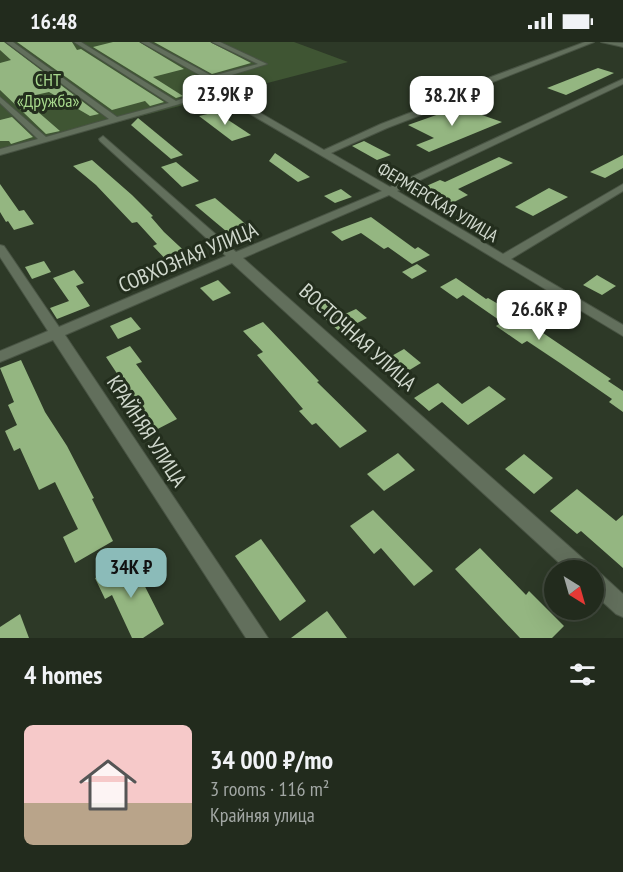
<!DOCTYPE html>
<meta charset="utf-8">
<style>
:root{--surface:#222b1d;--page:#2e372a;--text:#f1f3f6;--muted:#a2a7a4;--line:#3f473b;--accent:#8bbbb9}
body{margin:0;font-family:"PT Sans Narrow",sans-serif;background:var(--page);color:var(--text);height:100vh;display:flex;flex-direction:column;font-size:22px;white-space:nowrap}
*{box-sizing:border-box;margin:0}
p{font-size:20px;color:var(--muted)}
.icon{flex:none;width:33px;height:33px;fill:none;stroke:currentColor;stroke-width:2;stroke-linecap:round;stroke-linejoin:round}
.map{position:relative;height:596px;overflow:hidden}
.details{display:flex;flex-direction:column;background:var(--surface);flex:1}
.details>*{flex:none}
.needle{width:39px;rotate:143deg}
.buttons{position:absolute;left:544px;top:518px;display:grid;gap:12px}
.buttons a{display:grid;place-items:center;width:60px;height:60px;border-radius:50%;background:var(--surface);box-shadow:0 6px 24px #0002,0 0 0 2px var(--line);font-size:30px}
.price{position:absolute;translate:-50% -51px;padding:0 14px;border-radius:12px;background:#fff;color:#222;font-size:20px;line-height:39px;filter:drop-shadow(0 2px 3px #0008)}
.price::after{content:'';position:absolute;left:50%;top:36px;width:18px;height:14px;margin-left:-9px;background:inherit;clip-path:polygon(0 0,100% 0,50% 100%)}
.price.active{background:var(--accent);color:#111}
ul{padding:0;list-style:none}
li{display:flex;align-items:center;gap:18px;height:150px;padding:0 24px}
li span{display:grid;place-items:center;flex:none;width:168px;height:120px;border-radius:9px;color:#555}
li>.icon{margin-inline-start:auto}
span .icon{width:72px;height:72px;fill:#fffc;stroke-width:1}
li b{font-size:26px}
h2{display:flex;justify-content:space-between;align-items:center;height:72px;padding:0 24px;font-size:26px}
.status{display:flex;justify-content:space-between;align-items:center;height:42px;padding:0 30px;background:var(--surface);direction:ltr}
.status svg{height:16px;fill:currentColor}
.map>svg:first-child{display:block}
.green{fill:#3f5533}
.building{fill:#94b681}
.lines{fill:none;stroke-linecap:round;stroke-linejoin:round}
.street-casing{stroke:#495444;stroke-width:2}
.street{fill:#626f5c;fill-rule:evenodd}
.labels{text-anchor:middle;dominant-baseline:central;stroke-width:6;stroke-linejoin:round;paint-order:stroke}
.far-park-label{font-size:18px;fill:#a7d88c;stroke:#232e1d}
.far-street-label{font-size:18px;fill:#d0d8cd;stroke:#232e1d}
.street-label{font-size:21px;fill:#d0d8cd;stroke:#232e1d}
</style>
<div class="status"><b>16:48</b><svg viewBox="0 0 49 12"><path d="M0 12V9h3v3zM5 12V6h3v6zM10 12V3h3v9zM15 12V0h3v12zM26 1h20v11H26zM47 4h2v5h-2z"/></svg></div>
<div class="map">
<svg width="623" height="596" viewBox="0 0 623 596">
<rect width="100%" height="100%" fill="#2d3927"/>
<polygon class="green" points="0,0 294,0 348,20 0,111"/>
<g class="building">
<polygon points="0,0 4,0 99,72 90,74 49,50 22,56 60,89 46,92 0,48 0,21 11,18 0,8"/>
<polygon points="17,0 72,0 77,8 81,7 164,60 150,64 145,59 112,68"/>
<polygon points="113,0 139,0 184,27 153,35 183,54 176,56 93,5"/>
<polygon points="154,0 210,0 251,21 212,32"/>
<polygon points="598,26 614,31 566,53 547,46"/>
<polygon points="459,65 502,80 429,110 416,103 434,96 408,83"/>
<polygon points="216,70 251,93 232,99 199,74"/>
<polygon points="12,75 33,95 11,102 9,99 0,99 0,78"/>
<polygon points="138,76 183,113 171,117 131,83"/>
<polygon points="364,99 391,113 377,118 352,104"/>
<polygon points="275,111 310,135 298,140 269,119"/>
<polygon points="623,113 623,126 605,136 590,130"/>
<polygon points="499,115 513,121 458,147 468,153 452,161 424,145 440,138 445,140"/>
<polygon points="92,118 132,153 153,174 151,175 164,190 193,217 173,225 153,204 157,202 137,180 132,181 96,143 73,124"/>
<polygon points="176,120 199,139 182,145 161,125"/>
<polygon points="0,142 19,169 24,168 34,182 14,188 8,179 6,180 0,170"/>
<polygon points="549,146 568,155 533,174 515,165"/>
<polygon points="341,147 352,155 335,161 324,154"/>
<polygon points="215,156 241,178 257,193 239,200 195,163"/>
<polygon points="371,175 415,207 418,205 430,213 412,222 388,205 384,207 361,191 342,199 331,190"/>
<polygon points="44,219 51,230 32,237 25,225"/>
<polygon points="417,222 427,229 412,237 402,230"/>
<polygon points="74,228 84,241 76,244 90,264 57,277 50,266 69,259 53,236"/>
<polygon points="597,233 616,244 602,253 583,243"/>
<polygon points="456,236 486,257 488,256 515,272 611,337 608,339 623,349 623,370 609,360 612,357 560,321 527,299 522,302 496,284 502,280 463,253 457,257 440,245"/>
<polygon points="218,238 231,251 213,259 200,246"/>
<polygon points="322,252 345,272 356,267 367,276 340,290 306,260"/>
<polygon points="131,275 141,287 118,297 110,284"/>
<polygon points="263,280 319,339 317,340 367,389 340,406 316,381 312,383 299,369 303,367 257,313 263,310 243,289"/>
<polygon points="130,304 142,320 136,322 177,377 148,392 136,374 140,372 123,347 126,345 106,315"/>
<polygon points="404,307 421,321 398,335 381,320"/>
<polygon points="21,318 45,370 67,404 94,456 92,457 113,499 75,521 63,495 78,487 55,440 39,448 20,406 14,409 5,389 17,383 8,363 14,360 0,326"/>
<polygon points="438,341 462,362 489,344 506,357 468,383 442,360 429,369 414,356"/>
<polygon points="398,411 415,428 384,449 367,432"/>
<polygon points="524,412 553,436 534,452 505,427"/>
<polygon points="577,447 616,479 623,473 623,526 581,489 577,492 550,469"/>
<polygon points="373,468 433,529 414,544 381,506 374,512 350,484"/>
<polygon points="261,497 306,559 280,579 235,514"/>
<polygon points="480,506 526,553 529,549 564,584 552,596 520,596 455,527"/>
<polygon points="130,515 164,582 143,596 132,596 112,553 105,557 95,536"/>
<polygon points="327,569 347,596 291,596"/>
<polygon points="20,572 29,596 0,596 0,585"/>
</g>
<g class="lines">
<defs>
<g id="street">
<polygon points="6,0 13,0 117,75 169,61 74,0 81,0 176,59 194,52 187,44 188,42 205,36 141,0 149,0 212,34 258,22 212,0 220,0 267,22 199,43 195,45 202,53 238,58 324,108 381,82 446,57 464,45 585,0 594,0 470,49 452,61 387,86 331,111 390,145 623,37 623,42 397,149 503,212 623,142 623,149 511,217 623,283 623,294 389,153 243,216 588,521 590,528 567,528 232,221 65,293 268,596 246,596 53,298 0,320 0,309 48,289 0,215 0,203 4,204 59,285 226,214 100,99 99,97 103,94 236,210 382,149 233,62 197,57 0,113 0,107 38,97 0,61 0,55 46,95 109,77"/>
<polygon points="601,0 623,1 623,5"/>
<polygon points="594,529 601,532 623,552 623,575 616,572 594,552"/>
</g>
</defs>
<use href="#street" class="street-casing"/>
<use href="#street" class="street"/>
</g>
<g class="labels">
<g class="far-park-label">
<text x="48" y="37">СНТ<tspan x="48" dy="21">«Дружба»</tspan></text>
</g>
<g class="far-street-label">
<text transform="translate(438 160) rotate(31)">ФЕРМЕРСКАЯ УЛИЦА</text>
</g>
<g class="street-label">
<text transform="translate(188 215) rotate(-23)">СОВХОЗНАЯ УЛИЦА</text>
<text transform="translate(358 295) rotate(42)">ВОСТОЧНАЯ УЛИЦА</text>
<text transform="translate(147 389) rotate(57)">КРАЙНЯЯ УЛИЦА</text>
</g>
</g>
</svg>
<div class="buttons">
<a><svg class="needle" viewBox="-14 -14 28 28"><path d="M0-13l5 13h-10z" fill="#e53935"/><path d="M0 13l5-13h-10z" fill="#a2a7a4"/></svg></a>
</div>
<b class="price" style="left:225px;top:84px">23.9K ₽</b>
<b class="price" style="left:452px;top:85px">38.2K ₽</b>
<b class="price" style="left:539px;top:299px">26.6K ₽</b>
<b class="price active" style="left:131px;top:557px">34K ₽</b>
</div>
<section class="details">
<h2>4 homes<svg class="icon" aria-label="filters" viewBox="0 0 24 24"><path d="M4 7h16M4 17h16"/><circle cx="9" cy="7" r="2"/><circle cx="15" cy="17" r="2"/></svg></h2>
<ul>
<li><span style="background:linear-gradient(#f6c9c9 65%,#b9a48a 0)"><svg class="icon" aria-label="home" viewBox="0 0 24 24"><path d="M3 11l9-7 9 7M6 9v11h12V9"/></svg></span><div><b>34 000 ₽/mo</b><p>3 rooms · 116 m²</p><p>Крайняя улица</p></div></li>
</ul>
</section>
